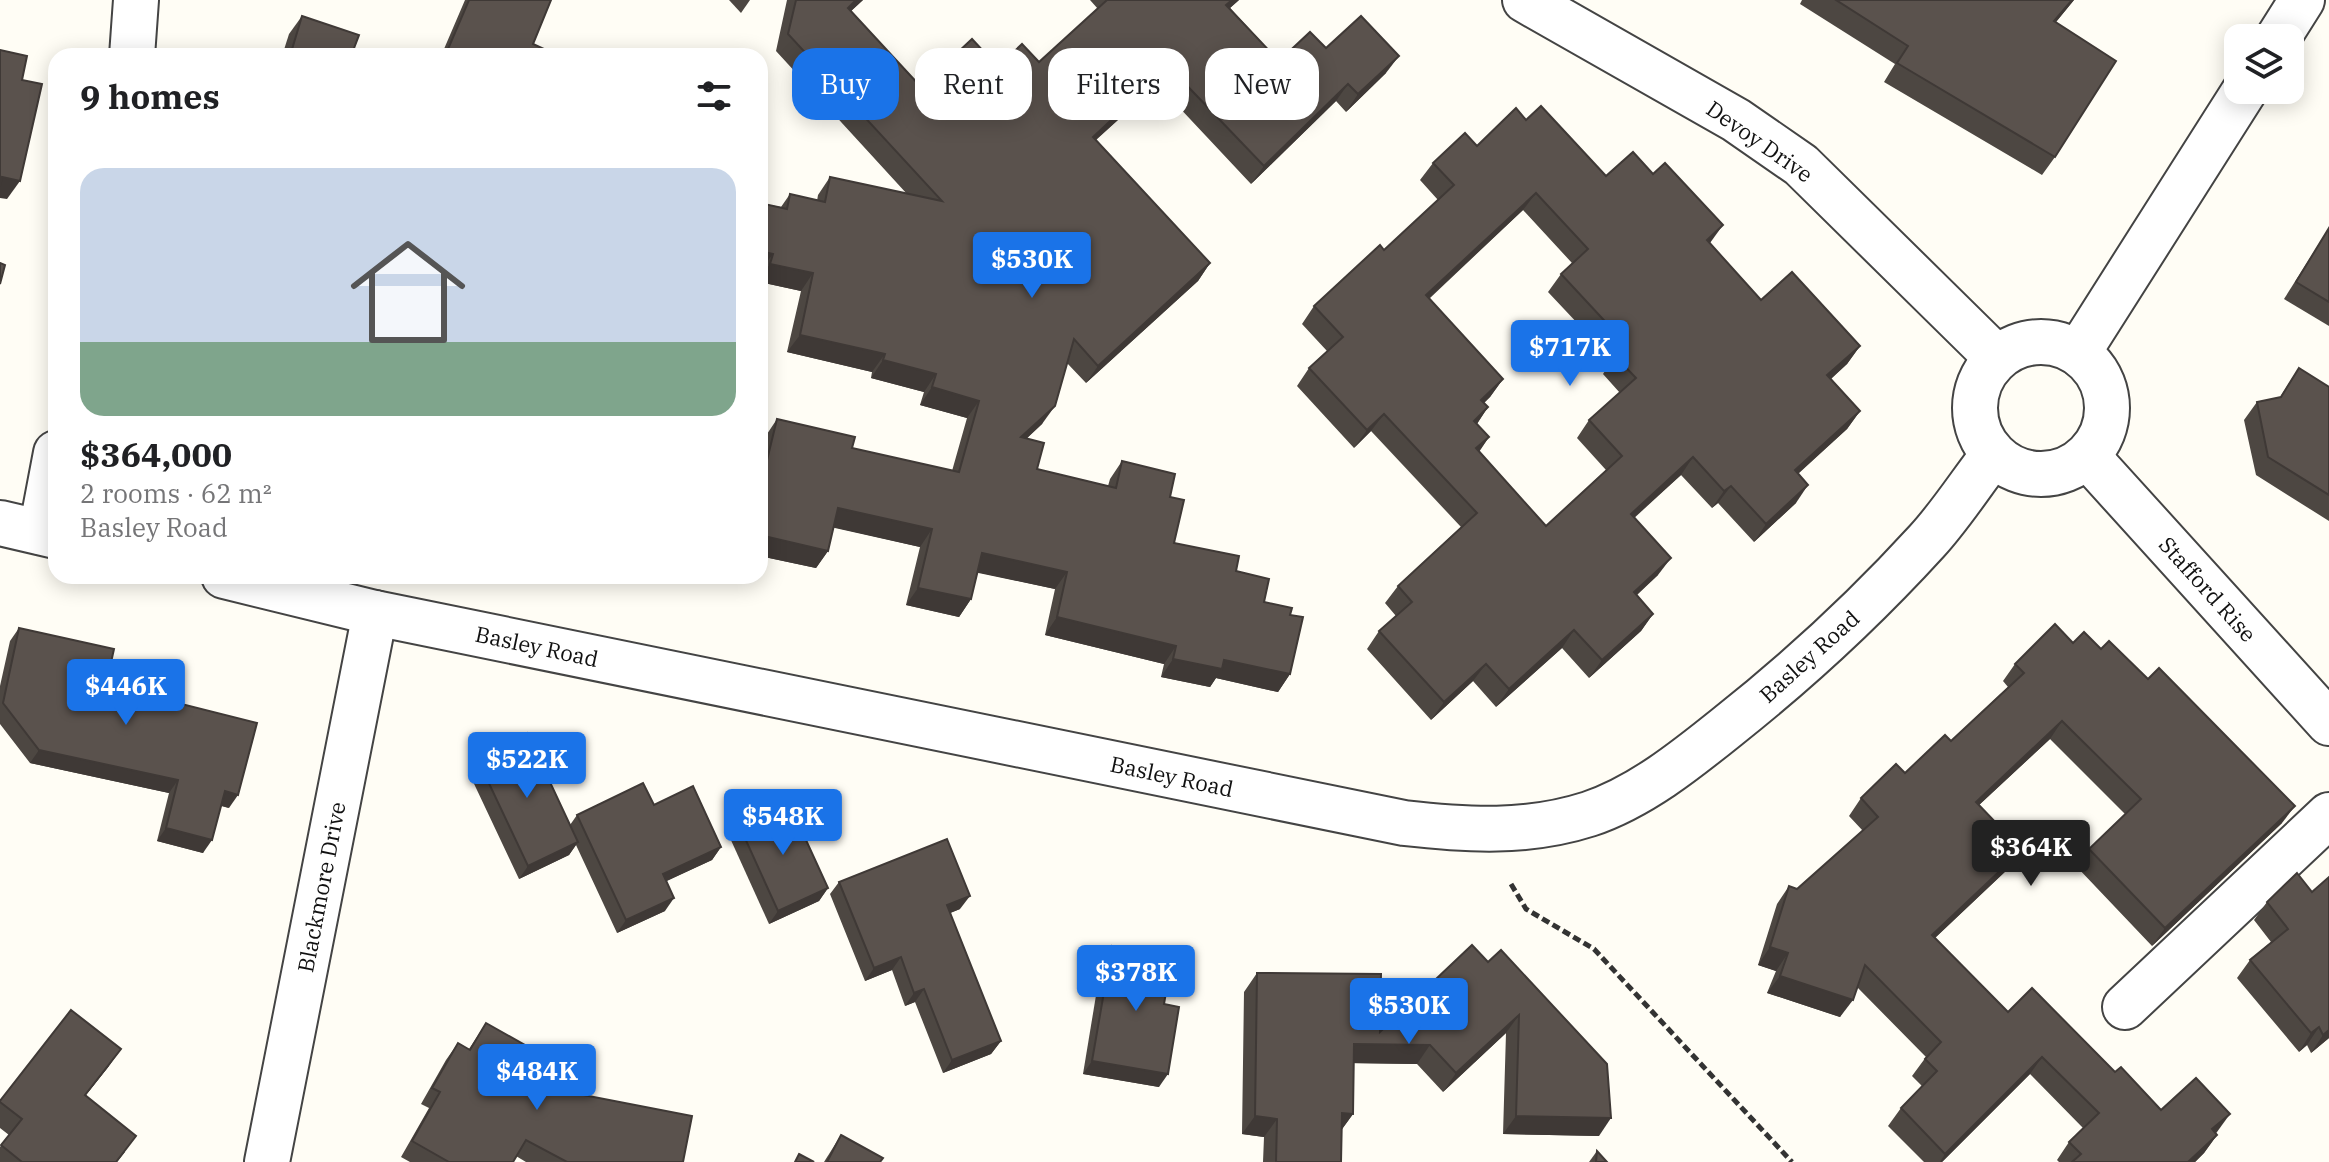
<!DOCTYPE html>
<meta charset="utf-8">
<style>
:root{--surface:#fff;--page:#f6f6f6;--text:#202124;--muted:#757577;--accent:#1a73e8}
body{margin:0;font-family:"IBM Plex Serif",serif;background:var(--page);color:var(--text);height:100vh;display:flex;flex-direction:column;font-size:30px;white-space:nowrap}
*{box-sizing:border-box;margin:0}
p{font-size:26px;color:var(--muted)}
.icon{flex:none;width:44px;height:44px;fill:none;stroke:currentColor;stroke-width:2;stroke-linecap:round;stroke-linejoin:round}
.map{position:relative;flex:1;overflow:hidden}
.drawer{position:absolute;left:48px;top:48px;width:720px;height:536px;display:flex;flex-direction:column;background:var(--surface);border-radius:24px;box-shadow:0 4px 20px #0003}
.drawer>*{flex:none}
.banner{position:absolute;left:792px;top:48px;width:760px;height:72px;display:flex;gap:16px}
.controls{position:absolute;left:2224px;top:24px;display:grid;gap:16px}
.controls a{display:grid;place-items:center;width:80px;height:80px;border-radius:16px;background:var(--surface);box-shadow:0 4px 20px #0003;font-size:40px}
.price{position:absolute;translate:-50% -68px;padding:0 18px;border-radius:8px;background:var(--accent);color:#fff;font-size:26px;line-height:52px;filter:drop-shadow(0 2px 4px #0008)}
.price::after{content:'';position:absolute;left:50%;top:48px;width:24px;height:18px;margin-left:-12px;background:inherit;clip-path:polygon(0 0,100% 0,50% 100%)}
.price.on{background:#222;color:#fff}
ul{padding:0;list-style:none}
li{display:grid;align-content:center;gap:16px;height:424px;padding:0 32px}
li span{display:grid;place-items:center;height:248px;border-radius:24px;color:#555}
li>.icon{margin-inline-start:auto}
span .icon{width:144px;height:144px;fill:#fffc;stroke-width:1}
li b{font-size:34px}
h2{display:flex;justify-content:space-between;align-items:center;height:96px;padding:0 32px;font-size:34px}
.chip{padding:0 28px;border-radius:24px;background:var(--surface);box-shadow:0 4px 20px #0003;font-size:28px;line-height:72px}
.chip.on{background:var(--accent);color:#fff}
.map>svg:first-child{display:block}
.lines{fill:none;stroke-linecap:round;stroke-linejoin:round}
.minor-casing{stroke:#444;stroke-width:48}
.path{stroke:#333;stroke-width:5;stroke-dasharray:8 4;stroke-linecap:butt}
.minor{stroke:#fff;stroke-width:44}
.wall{fill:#4d4742;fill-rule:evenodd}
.shaded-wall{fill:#3f3936}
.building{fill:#5a524d;stroke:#3f3936;stroke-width:2;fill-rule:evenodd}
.labels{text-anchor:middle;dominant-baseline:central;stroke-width:8;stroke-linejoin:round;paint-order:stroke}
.street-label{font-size:22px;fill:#111;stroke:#fff}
</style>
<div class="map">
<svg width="2329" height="1162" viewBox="0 0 2329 1162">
<rect width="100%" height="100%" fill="#fffdf5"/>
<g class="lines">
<defs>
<g id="minor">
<polyline points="1525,0 1736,120 1801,165 1997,358"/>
<polyline points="2278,38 2302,0"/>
<polyline points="132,56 136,0"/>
<circle cx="2041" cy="408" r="66"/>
<polyline points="2078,353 2245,90"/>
<polyline points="2087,456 2329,723"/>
<polyline points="0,523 56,536"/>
<polyline points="41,532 56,453"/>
<path d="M224,576L375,613L1404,823C1467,830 1527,834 1589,814C1640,797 1686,760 1727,727C1799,670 1865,609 1927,541C1951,515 1971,483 1993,455"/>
<polyline points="2125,1007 2329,815"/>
<polyline points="267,1162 375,613"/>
</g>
</defs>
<use href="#minor" class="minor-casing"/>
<polyline class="path" points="1511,884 1526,909 1594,949 1792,1162"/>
<use href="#minor" class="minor"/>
</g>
<g class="wall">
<polygon points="465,0 551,0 533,44 559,56 441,56"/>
<polygon points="729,0 750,0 741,13"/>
<polygon points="787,0 863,0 851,11 921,87 998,67 1039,62 1098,9 1090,0 1239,0 1230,8 1279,61 1326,48 1386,73 1346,112 1336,101 1251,184 1160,87 1143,103 1140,100 1096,140 1210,263 1198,281 1086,383 1067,363 1042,424 1027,438 1037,469 1108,486 1110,479 1122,461 1170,497 1174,543 1236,571 1264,602 1290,615 1290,674 1278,692 1216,678 1210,687 1161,677 1164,664 1045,635 1055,589 977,572 971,599 959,617 906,605 920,547 833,527 828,551 816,568 760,556 760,456 765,437 777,419 852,448 952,471 967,418 920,405 924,392 871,378 872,372 787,352 801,291 760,282 760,203 781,207 790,194 817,201 818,195 830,177 907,194 776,51"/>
<polygon points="1802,0 2074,0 2056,22 2055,157 2042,175 1884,82 1895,64 1800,4"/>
<polygon points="302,16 351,56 282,56 289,34"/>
<path d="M1526,120L1606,176L1710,243L1761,300L1860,346L1847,364L1831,379L1860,411L1847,429L1798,474L1796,503L1754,542L1718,503L1712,508L1681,475L1634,517L1658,575L1637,595L1653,614L1641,631L1589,678L1562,648L1496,707L1473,681L1431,720L1367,649L1379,631L1396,616L1385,603L1398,586L1461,527L1371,431L1354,448L1297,386L1309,368L1327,351L1302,324L1314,306L1384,250L1438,200L1420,180L1433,163L1477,146ZM1523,210L1572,263L1561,274L1548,292L1612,360L1603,374L1620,393L1589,420L1577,438L1606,470L1546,526L1479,451L1489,437L1477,424L1488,407L1484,403L1490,397L1503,379L1429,299Z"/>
<polygon points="2329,228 2329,326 2284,299"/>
<polygon points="2299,368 2329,387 2329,521 2256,475 2244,420 2257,402 2280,397"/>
<polygon points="19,628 106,685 229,808 221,806 203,853 157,841 169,793 30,763 0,724 0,686 10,641"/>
<polygon points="2073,643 2282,823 2152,946 2076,866 2089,849 2125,814 2050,739 1979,805 2022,850 2009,868 1935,938 2008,1012 2115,1072 2161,1110 2217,1132 2215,1133 2217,1135 2204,1153 2195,1162 2059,1162 2057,1160 2069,1142 2083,1128 2030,1074 1942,1162 1924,1162 1888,1126 1901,1108 1922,1086 1912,1076 1926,1057 1857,987 1840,1017 1767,993 1776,971 1758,965 1777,904 1789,886 1797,889 1863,831 1849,816 1861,798 1905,773 1951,741 2008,687 2003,681 2015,664"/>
<polygon points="477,758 570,825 577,815 654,805 721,847 712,860 666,881 665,911 617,933 576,845 569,855 519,879 468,771"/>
<polygon points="739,825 828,888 819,901 769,924 730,838"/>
<polygon points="839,882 960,909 950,913 1001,1041 991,1054 943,1073 915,1002 905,1006 892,970 865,981 830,894"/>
<polygon points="2312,892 2329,1038 2311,1053 2307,1045 2299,1052 2237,978 2250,960 2271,942 2254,920 2267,902"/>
<polygon points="1472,945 1599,1136 1503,1134 1506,1033 1443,1092 1417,1064 1354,1063 1353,1114 1342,1129 1341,1162 1263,1162 1264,1137 1242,1134 1244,992 1257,973 1380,1032"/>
<polygon points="1112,946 1164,1004 1159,1087 1083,1074 1102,959"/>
<polygon points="486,1023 568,1092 683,1162 526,1162 516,1156 513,1162 410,1162 401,1157 429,1108 421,1104 446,1060 458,1043 469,1049"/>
<polygon points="109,1066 86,1095 125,1152 117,1162 0,1162 0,1147 9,1135 0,1128 0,1101"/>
<polygon points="841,1135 880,1162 824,1162"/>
<polygon points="1597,1151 1607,1162 1589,1162"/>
</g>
<g class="shaded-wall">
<polygon points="856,0 863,0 836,25 848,8"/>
<polygon points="1232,0 1239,0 1214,22 1226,5"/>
<polygon points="2072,0 2074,0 2042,39 2054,21"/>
<polygon points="1399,56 1386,73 1346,112 1358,94"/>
<polygon points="1172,70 1160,87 1143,103 1155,85"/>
<polygon points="1152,82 1140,100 1080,154 1093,137"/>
<polygon points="1348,84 1336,101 1251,184 1264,166"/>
<polygon points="2,177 20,181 7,199 0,198 0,180"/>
<polygon points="1536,193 1523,210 1413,313 1426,295"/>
<polygon points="1723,225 1710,243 1707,240"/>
<polygon points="760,251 773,254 760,271"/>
<polygon points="1210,263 1198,281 1086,383 1098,366"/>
<polygon points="770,264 813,273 801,291 760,282 760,278"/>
<polygon points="800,335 885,354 872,372 787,352"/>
<polygon points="1860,346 1847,364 1815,393 1827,375"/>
<polygon points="883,360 936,374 924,392 871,378"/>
<polygon points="1503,379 1490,397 1468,418 1481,400"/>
<polygon points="932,387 979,401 967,418 920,405"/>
<polygon points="1055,406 1042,424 1009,455 1021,437"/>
<polygon points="1488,407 1476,425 1474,421"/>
<polygon points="1860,411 1847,429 1782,488 1795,470"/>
<polygon points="1384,414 1371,431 1354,448 1367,430"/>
<polygon points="1489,437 1477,455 1476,448"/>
<polygon points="1693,457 1681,475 1619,532 1631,514"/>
<polygon points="1808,485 1796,503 1754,542 1766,524"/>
<polygon points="1731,486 1718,503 1712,508 1724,491"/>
<polygon points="838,508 932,529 920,547 826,526"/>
<polygon points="760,535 828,551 816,568 760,556"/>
<polygon points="982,553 1067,572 1055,589 969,571"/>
<polygon points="1671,558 1658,575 1621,609 1634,592"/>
<polygon points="918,588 971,599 959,617 906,605"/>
<polygon points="1653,614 1641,631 1589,678 1602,660"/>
<polygon points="1057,617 1176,646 1164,664 1045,635"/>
<polygon points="1574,630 1562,648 1496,707 1509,689"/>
<polygon points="1173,659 1224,660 1290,674 1278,692 1216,678 1210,687 1161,677"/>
<polygon points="1486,664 1473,681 1431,720 1444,702"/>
<polygon points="2062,721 2050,739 1964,819 1976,802"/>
<polygon points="39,750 178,780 169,793 30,763"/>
<polygon points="225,791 238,795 229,808 216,804"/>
<polygon points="2295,806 2282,823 2152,946 2165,928"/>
<polygon points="166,828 212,840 203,853 157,841"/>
<polygon points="578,842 569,855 519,879 528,866"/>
<polygon points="721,847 712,860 654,887 663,874"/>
<polygon points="2022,850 2009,868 1920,952 1932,935"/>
<polygon points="828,888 819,901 769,924 778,911"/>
<polygon points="970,896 960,909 938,918 947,905"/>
<polygon points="674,898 665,911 617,933 626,920"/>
<polygon points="1770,947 1788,953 1776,971 1758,965"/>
<polygon points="901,957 892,970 865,981 874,968"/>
<polygon points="1780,976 1853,1000 1840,1017 1767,993"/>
<polygon points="924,989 915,1002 905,1006 914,993"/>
<polygon points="1519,1015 1506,1033 1443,1092 1456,1073"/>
<polygon points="2319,1027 2307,1045 2299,1052 2311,1033"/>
<polygon points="2329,1030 2329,1038 2311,1053 2323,1035"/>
<polygon points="1001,1041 991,1054 943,1073 952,1060"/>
<polygon points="1354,1044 1430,1045 1417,1064 1341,1063"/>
<polygon points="121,1049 109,1066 73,1111 85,1095"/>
<polygon points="2042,1057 2030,1074 1942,1162 1940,1162 1945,1154"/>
<polygon points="1092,1061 1168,1074 1159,1087 1083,1074"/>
<polygon points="1342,1113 1353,1114 1340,1132"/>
<polygon points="2230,1114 2217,1132 2200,1146 2212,1129"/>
<polygon points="1255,1116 1277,1119 1264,1137 1242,1134"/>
<polygon points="1516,1116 1611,1118 1599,1136 1503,1134"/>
<polygon points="2217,1135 2204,1153 2195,1162 2188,1162"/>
</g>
<g class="building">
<polygon points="469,0 551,0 533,44 559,56 445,56"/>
<polygon points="796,0 856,0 848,8 921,87 972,39 998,67 1022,44 1039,62 1107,0 1232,0 1226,5 1279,61 1310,32 1326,48 1361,16 1399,56 1358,94 1348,84 1264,166 1172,70 1155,85 1152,82 1093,137 1210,263 1098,366 1074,339 1055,406 1021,437 1044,443 1037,469 1116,488 1122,461 1175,474 1170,497 1184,500 1174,543 1239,556 1236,571 1269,579 1264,602 1292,608 1290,615 1303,617 1290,674 1224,660 1222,669 1173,659 1176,646 1057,617 1067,572 982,553 971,599 918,588 932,529 838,508 828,551 760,535 760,489 777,419 855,437 852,448 959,472 979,401 932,387 936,374 883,360 885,354 800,335 813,273 770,264 773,254 760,251 760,203 787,209 790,194 825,202 830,177 942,201 788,34"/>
<polygon points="1836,0 2072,0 2054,21 2116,61 2055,157 1897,63 1908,46"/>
<polygon points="302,16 359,35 351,56 290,56"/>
<polygon points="0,50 27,56 22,80 42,84 20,181 2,177 0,186"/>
<path d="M1541,106L1606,176L1633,152L1653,174L1665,163L1723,225L1707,240L1761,300L1792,272L1860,346L1827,375L1860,411L1795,470L1808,485L1766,524L1731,486L1724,491L1693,457L1631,514L1671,558L1634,592L1653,614L1602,660L1574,630L1509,689L1486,664L1444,702L1379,631L1412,602L1398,586L1477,513L1384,414L1367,430L1309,368L1343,337L1314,306L1380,245L1384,250L1454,185L1433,163L1465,133L1477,146L1516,108L1526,120ZM1536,193L1588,249L1561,274L1627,345L1615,356L1636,378L1589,420L1622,456L1546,526L1476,448L1489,437L1474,421L1488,407L1481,400L1503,379L1426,295Z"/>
<polygon points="2329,228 2329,302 2296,282"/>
<polygon points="0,263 5,265 0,284"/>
<polygon points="2299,368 2329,387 2329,495 2268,457 2257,402 2281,397"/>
<polygon points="2055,624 2073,643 2084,632 2101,649 2109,641 2148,679 2159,668 2295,806 2165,928 2089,849 2141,799 2062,721 1976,802 2022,850 1932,935 2008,1012 2032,988 2115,1072 2121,1067 2161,1110 2196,1078 2230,1114 2212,1129 2217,1135 2188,1162 2072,1162 2081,1154 2069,1142 2099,1113 2042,1057 1945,1154 1901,1108 1937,1071 1925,1059 1941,1042 1865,965 1853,1000 1780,976 1788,953 1770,947 1789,886 1797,889 1878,817 1861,798 1896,764 1905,773 1945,735 1951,741 2024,673 2015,664"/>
<polygon points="19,628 114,649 106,685 257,723 238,795 225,791 212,840 166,828 178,780 39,750 3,703"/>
<polygon points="527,733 578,842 528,866 477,758"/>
<polygon points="643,783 654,805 693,786 721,847 663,874 674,898 626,920 577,815"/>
<polygon points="789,803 828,888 778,911 739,825"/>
<polygon points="947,839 970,896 947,905 1001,1041 952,1060 924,989 914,993 901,957 874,968 839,882"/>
<polygon points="2297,873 2312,892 2329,877 2329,1030 2323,1035 2319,1027 2311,1033 2250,960 2288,929 2267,902"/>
<polygon points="1472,945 1488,962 1501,950 1607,1064 1611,1118 1516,1116 1519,1015 1456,1073 1430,1045 1354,1044 1353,1114 1342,1113 1341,1162 1276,1162 1277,1119 1255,1116 1257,973 1381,974 1380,1032"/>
<polygon points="1112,946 1172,957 1164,1004 1179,1007 1168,1074 1092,1061"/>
<polygon points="71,1010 121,1049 85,1095 136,1136 116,1162 22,1162 1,1145 22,1119 0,1102 0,1101"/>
<polygon points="486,1023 578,1075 568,1092 692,1116 683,1162 567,1162 526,1140 513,1162 449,1162 412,1141 440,1092 432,1088 458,1043 470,1050"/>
<polygon points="841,1135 883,1158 880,1162 827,1162"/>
<polygon points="1597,1151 1607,1162 1596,1162"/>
<polygon points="799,1154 814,1162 795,1162"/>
</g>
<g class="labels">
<g class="street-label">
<text transform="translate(1760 141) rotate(35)">Devoy Drive</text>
<text transform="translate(2208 589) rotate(48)">Stafford Rise</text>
<text transform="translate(537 646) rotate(12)">Basley Road</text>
<text transform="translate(1809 656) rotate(-42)">Basley Road</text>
<text transform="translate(1172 776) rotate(12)">Basley Road</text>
<text transform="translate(321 887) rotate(-79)">Blackmore Drive</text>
</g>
</g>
</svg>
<div class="controls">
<a><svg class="icon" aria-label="layers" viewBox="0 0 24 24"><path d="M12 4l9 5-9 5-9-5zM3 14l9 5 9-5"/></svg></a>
</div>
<b class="price" style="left:1032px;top:300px">$530K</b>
<b class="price" style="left:1570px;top:388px">$717K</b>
<b class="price" style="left:126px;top:727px">$446K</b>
<b class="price" style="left:527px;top:800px">$522K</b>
<b class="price" style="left:783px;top:857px">$548K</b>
<b class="price on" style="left:2031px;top:888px">$364K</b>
<b class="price" style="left:1136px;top:1013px">$378K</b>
<b class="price" style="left:1409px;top:1046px">$530K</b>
<b class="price" style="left:537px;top:1112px">$484K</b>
<div class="banner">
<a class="chip on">Buy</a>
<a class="chip">Rent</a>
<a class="chip">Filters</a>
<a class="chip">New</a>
</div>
<section class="drawer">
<h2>9 homes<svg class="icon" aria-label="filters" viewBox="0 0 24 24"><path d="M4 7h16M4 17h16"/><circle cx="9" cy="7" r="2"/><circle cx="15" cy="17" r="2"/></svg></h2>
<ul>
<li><span style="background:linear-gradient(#c9d6e8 70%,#7fa58c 0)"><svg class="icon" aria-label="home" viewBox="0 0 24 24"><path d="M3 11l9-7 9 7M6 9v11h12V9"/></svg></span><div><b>$364,000</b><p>2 rooms · 62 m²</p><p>Basley Road</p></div></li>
</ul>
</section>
</div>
